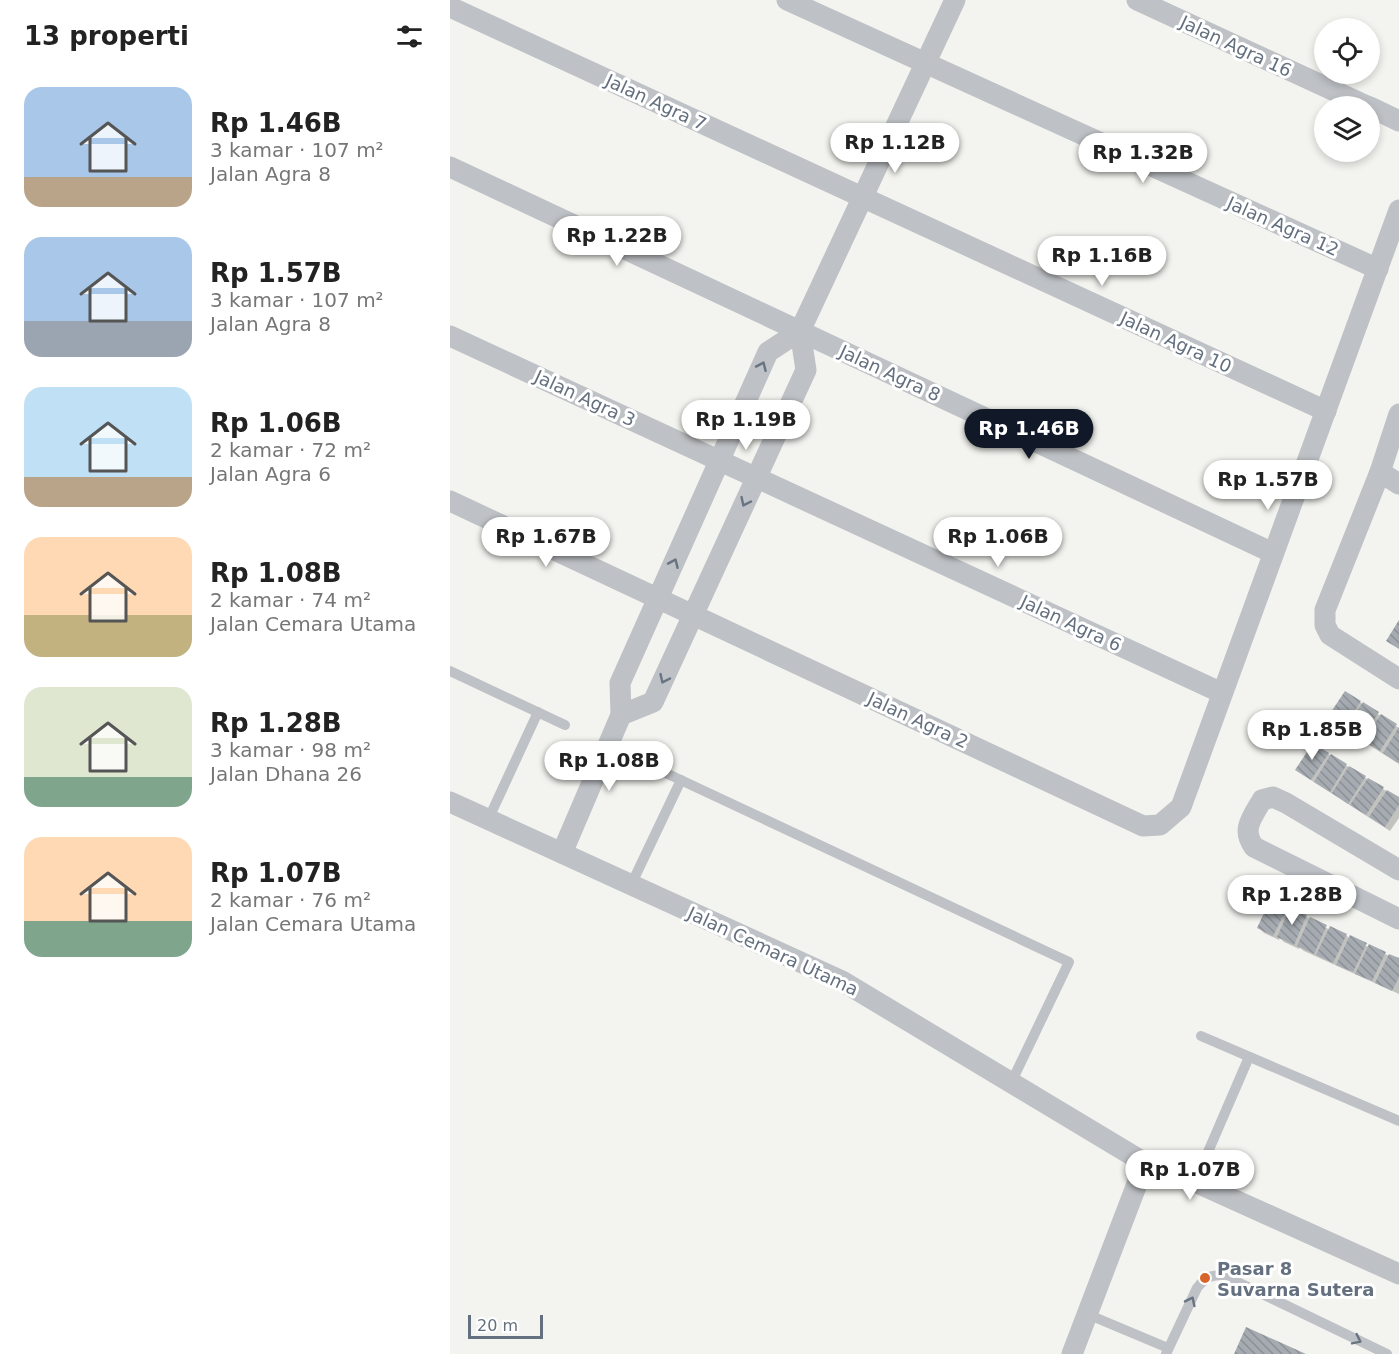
<!DOCTYPE html>
<html lang="id">
<meta charset="utf-8">
<style>
:root{--surface:#fff;--page:#f6f6f6;--text:#222;--muted:#767676;--accent:#111827}
body{margin:0;font-family:"DejaVu Sans",sans-serif;background:var(--page);color:var(--text);height:100vh;display:flex;flex-direction:column;font-size:22px;white-space:nowrap}
*{box-sizing:border-box;margin:0}
p{font-size:20px;color:var(--muted)}
.icon{flex:none;width:33px;height:33px;fill:none;stroke:currentColor;stroke-width:2;stroke-linecap:round;stroke-linejoin:round}
.map{position:relative;flex:1;overflow:hidden}
.sheet{display:flex;flex-direction:column;background:var(--surface);width:450px}
.sheet>*{flex:none}
.fabs{position:absolute;left:864px;top:18px;display:grid;gap:12px}
.fabs a{display:grid;place-items:center;width:66px;height:66px;border-radius:50%;background:var(--surface);box-shadow:0 3px 9px #0003;font-size:30px}
.scale{position:absolute;left:18px;bottom:15px;width:75px;box-sizing:border-box;padding-left:6px;border:3px solid #64707f;border-top:0;font-size:16px;line-height:21px;white-space:nowrap;color:#64707f;-webkit-text-stroke:4px #fff;paint-order:stroke}
.price{position:absolute;translate:-50% -51px;padding:0 14px;border-radius:21px;background:#fff;color:#222;font-size:20px;line-height:39px;filter:drop-shadow(0 2px 3px #0008)}
.price::after{content:'';position:absolute;left:50%;top:36px;width:18px;height:14px;margin-left:-9px;background:inherit;clip-path:polygon(0 0,100% 0,50% 100%)}
.price.active{background:var(--accent);color:#fff}
ul{padding:0;list-style:none}
li{display:flex;align-items:center;gap:18px;height:150px;padding:0 24px}
li span{display:grid;place-items:center;flex:none;width:168px;height:120px;border-radius:18px;color:#555}
li>.icon{margin-inline-start:auto}
span .icon{width:72px;height:72px;fill:#fffc;stroke-width:1}
li b{font-size:26px}
h2{display:flex;justify-content:space-between;align-items:center;height:72px;padding:0 24px;font-size:26px}
main{display:flex;flex:1;min-height:0}
.map>svg:first-child{display:block}
.shadow{fill:#0003}
.building{fill:url(#building-back-hatch)}
.lines{fill:none;stroke-linecap:round;stroke-linejoin:round}
.lane{stroke:#bec1c5;stroke-width:10}
.street{stroke:#bec1c5;stroke-width:21}
.oneway{stroke:#687482}
.poi-dot{fill:#d8632b;stroke:#fff;stroke-width:2}
.labels{text-anchor:middle;dominant-baseline:central;stroke-width:6;stroke-linejoin:round;paint-order:stroke}
.street-label{font-size:18px;fill:#64707f;stroke:#fff}
.poi-label{font-size:18px;font-weight:bold;fill:#64707f;stroke:#fff;text-anchor:start}
</style>
<main>
<section class="sheet">
<h2>13 properti<svg class="icon" aria-label="filters" viewBox="0 0 24 24"><path d="M4 7h16M4 17h16"/><circle cx="9" cy="7" r="2"/><circle cx="15" cy="17" r="2"/></svg></h2>
<ul>
<li><span style="background:linear-gradient(#a9c7e8 75%,#b9a48a 0)"><svg class="icon" aria-label="home" viewBox="0 0 24 24"><path d="M3 11l9-7 9 7M6 9v11h12V9"/></svg></span><div><b>Rp 1.46B</b><p>3 kamar · 107 m²</p><p>Jalan Agra 8</p></div></li>
<li><span style="background:linear-gradient(#a9c7e8 70%,#9aa5b1 0)"><svg class="icon" aria-label="home" viewBox="0 0 24 24"><path d="M3 11l9-7 9 7M6 9v11h12V9"/></svg></span><div><b>Rp 1.57B</b><p>3 kamar · 107 m²</p><p>Jalan Agra 8</p></div></li>
<li><span style="background:linear-gradient(#bfe0f5 75%,#b9a48a 0)"><svg class="icon" aria-label="home" viewBox="0 0 24 24"><path d="M3 11l9-7 9 7M6 9v11h12V9"/></svg></span><div><b>Rp 1.06B</b><p>2 kamar · 72 m²</p><p>Jalan Agra 6</p></div></li>
<li><span style="background:linear-gradient(#ffd9b3 65%,#c2b280 0)"><svg class="icon" aria-label="home" viewBox="0 0 24 24"><path d="M3 11l9-7 9 7M6 9v11h12V9"/></svg></span><div><b>Rp 1.08B</b><p>2 kamar · 74 m²</p><p>Jalan Cemara Utama</p></div></li>
<li><span style="background:linear-gradient(#dfe7d0 75%,#7fa58c 0)"><svg class="icon" aria-label="home" viewBox="0 0 24 24"><path d="M3 11l9-7 9 7M6 9v11h12V9"/></svg></span><div><b>Rp 1.28B</b><p>3 kamar · 98 m²</p><p>Jalan Dhana 26</p></div></li>
<li><span style="background:linear-gradient(#ffd9b3 70%,#7fa58c 0)"><svg class="icon" aria-label="home" viewBox="0 0 24 24"><path d="M3 11l9-7 9 7M6 9v11h12V9"/></svg></span><div><b>Rp 1.07B</b><p>2 kamar · 76 m²</p><p>Jalan Cemara Utama</p></div></li>
</ul>
</section>
<div class="map">
<svg width="949" height="1354" viewBox="0 0 949 1354">
<defs>
<pattern id="building-back-hatch" width="6" height="6" patternUnits="userSpaceOnUse" patternTransform="scale(1.5)"><rect width="6" height="6" fill="#a5abb1"/><path d="M-1 5l2 2M0 0l6 6M5-1l2 2" fill="none" stroke="#8a9095"/></pattern>
</defs>
<rect width="100%" height="100%" fill="#f3f3ef"/>
<g class="shadow">
<polygon points="910,702 949,728 949,764 884,723 879,718"/>
<polygon points="878,754 949,799 949,818 940,831 853,775 847,770"/>
<polygon points="837,908 840,911 841,910 856,917 880,930 896,935 900,939 949,960 949,994 854,951 850,948 849,949 834,942 830,938 829,940 814,933 808,927"/>
</g>
<g class="building">
<polygon points="949,620 949,649 936,641"/>
<polygon points="895,691 911,701 893,728 877,718"/>
<polygon points="913,702 929,712 911,740 895,730"/>
<polygon points="931,714 947,724 930,751 914,741"/>
<polygon points="949,727 949,762 948,763 933,753"/>
<polygon points="863,743 879,753 861,780 845,770"/>
<polygon points="881,754 897,764 880,792 864,782"/>
<polygon points="899,766 916,776 898,804 882,793"/>
<polygon points="918,778 934,787 916,815 900,805"/>
<polygon points="937,790 949,797 949,805 935,827 919,817"/>
<polygon points="821,898 838,906 823,936 807,928"/>
<polygon points="840,908 857,915 844,945 827,937"/>
<polygon points="860,917 877,925 864,954 847,946"/>
<polygon points="880,926 897,934 883,963 866,955"/>
<polygon points="900,935 917,943 903,972 886,965"/>
<polygon points="919,944 936,952 922,981 905,974"/>
<polygon points="939,954 949,958 949,977 942,991 925,983"/>
<polygon points="796,1327 856,1354 784,1354"/>
</g>
<g class="lines">
<g class="lane">
<polyline points="0,671 115,725"/>
<polyline points="205,768 619,962 561,1083"/>
<polyline points="38,820 88,712"/>
<polyline points="181,885 231,780"/>
<polyline points="751,1036 949,1121"/>
<polyline points="745,1182 799,1057"/>
<polyline points="637,1314 718,1348"/>
<path d="M716,1354L747,1288C755,1278 760,1275 773,1275L937,1354"/>
</g>
<g class="street">
<polyline points="337,0 928,269"/>
<polyline points="687,0 917,106"/>
<polyline points="0,7 876,411"/>
<polyline points="920,107 949,121"/>
<polyline points="0,167 823,553"/>
<polyline points="0,336 772,693"/>
<polyline points="949,414 930,472 875,610 875,625 880,635 949,679"/>
<polyline points="930,472 949,484"/>
<polyline points="0,501 693,826 710,825 731,807 949,210"/>
<polyline points="171,715 203,702 356,370 350,331"/>
<polyline points="0,802 392,981 695,1163"/>
<polyline points="112,853 171,715 170,683 318,352 350,331 505,0"/>
<path d="M949,870L836,803L823,797L812,800C802,818 791,829 804,847L949,919"/>
<polyline points="622,1354 695,1163 745,1182 949,1274"/>
</g>
</g>
<defs><path id="oneway-chevron" d="M-2-3.5L2.5 0L-2 3.5" fill="none" stroke-width="1.6" stroke-linecap="round" stroke-linejoin="round" transform="scale(1.5)"/></defs>
<g class="oneway">
<use href="#oneway-chevron" transform="translate(312 366) rotate(-66)"/>
<use href="#oneway-chevron" transform="translate(295 502) rotate(115)"/>
<use href="#oneway-chevron" transform="translate(224 563) rotate(-66)"/>
<use href="#oneway-chevron" transform="translate(214 679) rotate(115)"/>
<use href="#oneway-chevron" transform="translate(741 1301) rotate(-64)"/>
<use href="#oneway-chevron" transform="translate(907 1340) rotate(26)"/>
</g>
<circle class="poi-dot" cx="755" cy="1278" r="6"/>
<g class="labels">
<g class="street-label">
<text transform="translate(786 46) rotate(25)">Jalan Agra 16</text>
<text transform="translate(206 102) rotate(25)">Jalan Agra 7</text>
<text transform="translate(833 226) rotate(24)">Jalan Agra 12</text>
<text transform="translate(726 342) rotate(25)">Jalan Agra 10</text>
<text transform="translate(440 373) rotate(25)">Jalan Agra 8</text>
<text transform="translate(135 398) rotate(25)">Jalan Agra 3</text>
<text transform="translate(621 623) rotate(25)">Jalan Agra 6</text>
<text transform="translate(468 720) rotate(25)">Jalan Agra 2</text>
<text transform="translate(323 951) rotate(25)">Jalan Cemara Utama</text>
</g>
<g class="poi-label">
<text x="767" y="1268">Pasar 8<tspan x="767" dy="21">Suvarna Sutera</tspan></text>
</g>
</g>
</svg>
<div class="fabs">
<a><svg class="icon" aria-label="locate" viewBox="0 0 24 24"><circle cx="12" cy="12" r="6"/><path d="M12 2v4M12 18v4M2 12h4M18 12h4"/></svg></a>
<a><svg class="icon" aria-label="layers" viewBox="0 0 24 24"><path d="M12 4l9 5-9 5-9-5zM3 14l9 5 9-5"/></svg></a>
</div>
<div class="scale">20 m</div>
<b class="price" style="left:445px;top:174px">Rp 1.12B</b>
<b class="price" style="left:693px;top:184px">Rp 1.32B</b>
<b class="price" style="left:167px;top:267px">Rp 1.22B</b>
<b class="price" style="left:652px;top:287px">Rp 1.16B</b>
<b class="price" style="left:296px;top:451px">Rp 1.19B</b>
<b class="price active" style="left:579px;top:460px">Rp 1.46B</b>
<b class="price" style="left:818px;top:511px">Rp 1.57B</b>
<b class="price" style="left:96px;top:568px">Rp 1.67B</b>
<b class="price" style="left:548px;top:568px">Rp 1.06B</b>
<b class="price" style="left:862px;top:761px">Rp 1.85B</b>
<b class="price" style="left:159px;top:792px">Rp 1.08B</b>
<b class="price" style="left:842px;top:926px">Rp 1.28B</b>
<b class="price" style="left:740px;top:1201px">Rp 1.07B</b>
</div>
</main>
